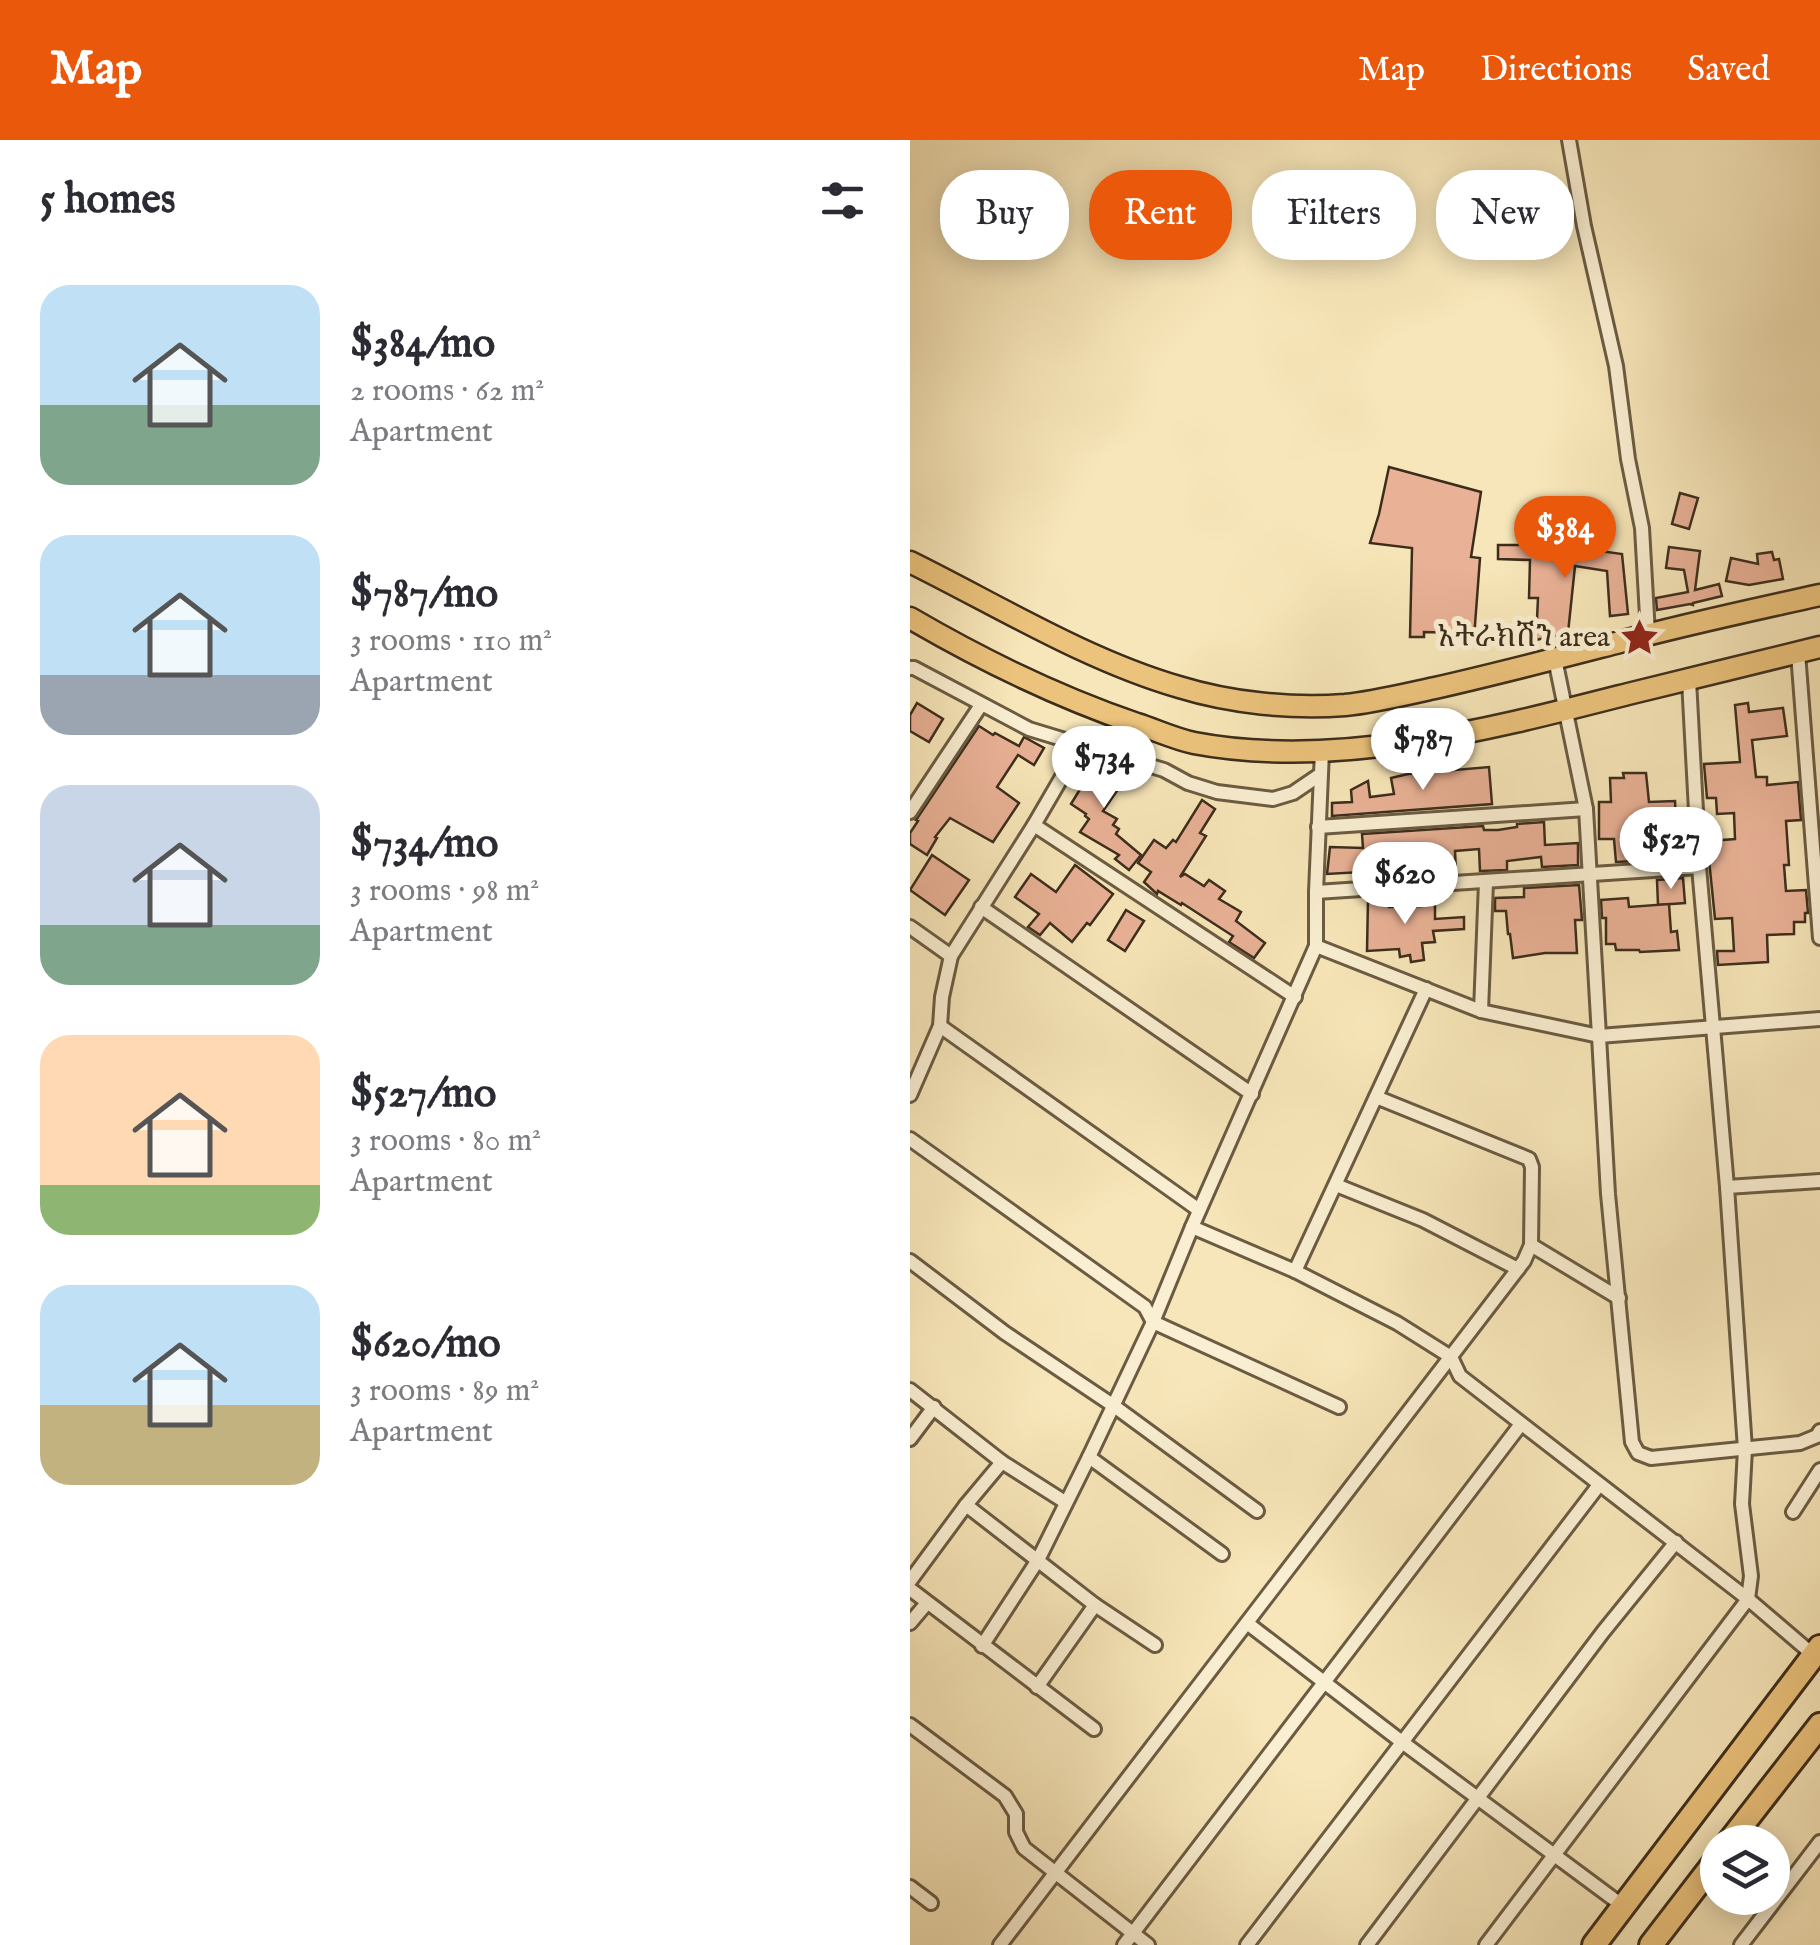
<!DOCTYPE html>
<meta charset="utf-8">
<style>
:root{--surface:#fff;--page:#f2f2f3;--text:#2b2b33;--muted:#7c7c81;--accent:#ea580c}
body{margin:0;font-family:"IM FELL English","Noto Serif Ethiopic",serif;background:var(--page);color:var(--text);height:100vh;display:flex;flex-direction:column;font-size:38px;white-space:nowrap}
*{box-sizing:border-box;margin:0}
p{font-size:32px;color:var(--muted)}
.icon{flex:none;width:55px;height:55px;fill:none;stroke:currentColor;stroke-width:2;stroke-linecap:round;stroke-linejoin:round}
.map{position:relative;flex:1;overflow:hidden}
.drawer{display:flex;flex-direction:column;background:var(--surface);width:910px}
.drawer>*{flex:none}
.hud{position:absolute;left:30px;top:30px;width:730px;height:90px;display:flex;gap:20px}
.buttons{position:absolute;left:790px;top:1685px;display:grid;gap:20px}
.buttons a{display:grid;place-items:center;width:90px;height:90px;border-radius:50%;background:var(--surface);box-shadow:0 5px 25px #0003;font-size:50px}
.price{position:absolute;translate:-50% -85px;padding:0 22px;border-radius:35px;background:#fff;color:#222;font-size:32px;line-height:65px;filter:drop-shadow(0 2px 5px #0008)}
.price::after{content:'';position:absolute;left:50%;top:60px;width:30px;height:22px;margin-left:-15px;background:inherit;clip-path:polygon(0 0,100% 0,50% 100%)}
.price.current{background:var(--accent);color:#fff}
ul{padding:0;list-style:none}
li{display:flex;align-items:center;gap:30px;height:250px;padding:0 40px}
li span{display:grid;place-items:center;flex:none;width:280px;height:200px;border-radius:30px;color:#555}
li>.icon{margin-inline-start:auto}
span .icon{width:120px;height:120px;fill:#fffc;stroke-width:1}
li b{font-size:42px}
h2{display:flex;justify-content:space-between;align-items:center;height:120px;padding:0 40px;font-size:42px}
.tag{padding:0 35px;border-radius:40px;background:var(--surface);box-shadow:0 5px 25px #0003;font-size:35px;line-height:90px}
.tag.current{background:var(--accent);color:#fff}
header{display:flex;align-items:center;gap:60px;box-sizing:border-box;height:140px;padding:0 50px;background:var(--accent);color:#fff}
header strong{font-size:48px}
nav{display:flex;gap:55px;margin-inline-start:auto;font-size:35px}
main{display:flex;flex:1;min-height:0}
.map>svg:first-child{display:block}
.building{fill:#e9b196;stroke:#3c2d1b;stroke-width:2.5}
.lines{fill:none;stroke-linecap:round;stroke-linejoin:round}
.street-casing{stroke:#6b5b42;stroke-width:18}
.primary-casing{stroke:#3c2d1b;stroke-width:25}
.highway-casing{stroke:#3c2d1b;stroke-width:28}
.street{stroke:#faefd2;stroke-width:12}
.primary{stroke:#ecc37c;stroke-width:20}
.highway{stroke:#ecc37c;stroke-width:22}
.labels{text-anchor:middle;dominant-baseline:central;stroke-width:10;stroke-linejoin:round;paint-order:stroke}
.poi-label{font-size:30px;fill:#3c2d1b;stroke:#faefd2;text-anchor:end}
</style>
<header>
<strong>Map</strong>
<nav><a>Map</a><a>Directions</a><a>Saved</a></nav>
</header>
<main>
<section class="drawer">
<h2>5 homes<svg class="icon" aria-label="filters" viewBox="0 0 24 24"><path d="M4 7h16M4 17h16"/><circle cx="9" cy="7" r="2"/><circle cx="15" cy="17" r="2"/></svg></h2>
<ul>
<li><span style="background:linear-gradient(#bfe0f5 60%,#7fa58c 0)"><svg class="icon" aria-label="home" viewBox="0 0 24 24"><path d="M3 11l9-7 9 7M6 9v11h12V9"/></svg></span><div><b>$384/mo</b><p>2 rooms · 62 m²</p><p>Apartment</p></div></li>
<li><span style="background:linear-gradient(#bfe0f5 70%,#9aa5b1 0)"><svg class="icon" aria-label="home" viewBox="0 0 24 24"><path d="M3 11l9-7 9 7M6 9v11h12V9"/></svg></span><div><b>$787/mo</b><p>3 rooms · 110 m²</p><p>Apartment</p></div></li>
<li><span style="background:linear-gradient(#c9d6e8 70%,#7fa58c 0)"><svg class="icon" aria-label="home" viewBox="0 0 24 24"><path d="M3 11l9-7 9 7M6 9v11h12V9"/></svg></span><div><b>$734/mo</b><p>3 rooms · 98 m²</p><p>Apartment</p></div></li>
<li><span style="background:linear-gradient(#ffd9b3 75%,#8fb573 0)"><svg class="icon" aria-label="home" viewBox="0 0 24 24"><path d="M3 11l9-7 9 7M6 9v11h12V9"/></svg></span><div><b>$527/mo</b><p>3 rooms · 80 m²</p><p>Apartment</p></div></li>
<li><span style="background:linear-gradient(#bfe0f5 60%,#c2b280 0)"><svg class="icon" aria-label="home" viewBox="0 0 24 24"><path d="M3 11l9-7 9 7M6 9v11h12V9"/></svg></span><div><b>$620/mo</b><p>3 rooms · 89 m²</p><p>Apartment</p></div></li>
</ul>
</section>
<div class="map">
<svg width="910" height="1805" viewBox="0 0 910 1805">
<rect width="100%" height="100%" fill="#f7e6b9"/>
<filter id="stains"><feTurbulence type="fractalNoise" baseFrequency=".002" numOctaves="4"/><feColorMatrix values="0 0 0 0 .2 0 0 0 0 .09 0 0 0 0 .02 0 0 0 .5 -.17"/></filter>
<radialGradient id="worn" r=".72"><stop offset=".6" stop-color="#630" stop-opacity="0"/><stop offset="1" stop-color="#630" stop-opacity=".3"/></radialGradient>
<g class="building">
<polygon points="479,327 571,352 561,417 570,418 564,498 551,498 551,493 514,492 514,497 500,497 502,408 460,403 469,374"/>
<polygon points="770,353 788,358 779,389 762,384"/>
<polygon points="588,405 648,405 712,414 718,474 700,476 697,431 665,426 658,493 626,500 628,458 619,458 620,420 588,419"/>
<polygon points="759,407 790,411 785,450 809,444 812,456 783,463 783,465 780,464 747,470 746,458 778,452 774,430 756,428"/>
<polygon points="862,412 864,420 869,419 873,439 839,445 816,441 821,418 848,424 847,414"/>
<polygon points="7,563 33,579 19,602 0,591 0,575"/>
<polygon points="838,563 839,572 873,568 877,596 842,600 846,637 857,637 857,645 888,642 891,680 876,681 879,725 874,725 876,751 896,750 898,773 895,773 895,782 884,782 884,794 857,795 858,822 808,825 807,811 824,811 822,778 805,779 798,710 799,701 825,699 824,673 807,674 806,658 797,658 794,624 830,622 825,565"/>
<polygon points="69,586 83,595 85,593 109,606 114,597 134,608 124,625 108,615 87,647 109,663 83,702 40,678 25,697 27,698 17,715 0,704 0,693 8,681 6,680"/>
<polygon points="188,620 198,623 217,636 193,671 207,679 203,685 209,689 206,694 231,715 219,730 205,719 209,715 170,692 179,679 175,676 176,674 161,664"/>
<polygon points="579,627 582,664 422,676 422,663 442,662 441,650 458,641 460,657 484,654 481,638 498,634"/>
<polygon points="713,633 736,633 739,662 765,661 766,681 745,683 745,695 743,695 745,720 706,722 704,699 689,699 689,662 701,662 700,638 714,638"/>
<polygon points="292,660 305,669 290,693 296,696 270,737 275,734 294,746 299,740 315,751 309,759 331,772 326,781 355,803 344,818 319,802 323,796 272,763 271,765 248,751 247,754 234,742 241,732 228,723 244,700 256,708 263,700 266,702"/>
<polygon points="634,682 635,705 668,703 668,725 632,727 631,717 597,721 597,730 570,731 569,709 545,711 546,733 451,739 451,732 417,734 420,707 453,708 452,694 573,686 574,690 588,690 607,687 607,684"/>
<polygon points="22,715 59,740 35,775 0,750"/>
<polygon points="165,725 203,754 180,785 177,783 162,802 140,783 130,795 118,787 129,774 105,757 121,734 146,752"/>
<polygon points="773,738 775,763 748,765 747,740"/>
<polygon points="669,745 672,780 665,780 667,813 635,813 603,818 600,794 598,794 596,771 585,771 585,758 614,757 614,748"/>
<polygon points="479,757 479,767 511,766 511,761 525,760 525,779 554,777 554,789 523,791 525,802 512,803 514,820 501,822 500,815 490,817 489,809 457,811 458,759"/>
<polygon points="718,758 719,767 759,764 761,792 767,791 769,810 730,812 729,810 706,810 705,804 696,804 696,778 692,778 691,760"/>
<polygon points="216,770 234,781 215,811 198,800"/>
</g>
<g class="lines">
<defs>
<g id="street">
<polyline points="659,0 674,86 706,226 718,319 732,388 738,494"/>
<polyline points="888,513 910,798"/>
<polyline points="645,519 676,669 698,1054 722,1302 728,1313 741,1318 890,1303 907,1296 910,1291"/>
<polyline points="0,528 4,528 119,589 254,630 278,643 307,652 363,659 383,653 411,634"/>
<polyline points="0,672 71,565"/>
<polyline points="124,685 385,857"/>
<polyline points="408,687 676,669"/>
<polyline points="406,752 789,727"/>
<polyline points="71,767 342,954"/>
<polyline points="0,787 41,816"/>
<polyline points="406,806 571,871 689,896 910,879"/>
<polyline points="571,871 576,742"/>
<polyline points="30,886 289,1070"/>
<polyline points="0,955 30,886 32,857 41,816 124,685 170,606"/>
<polyline points="0,999 235,1167 243,1182 429,1267"/>
<polyline points="426,1045 513,1080 608,1129"/>
<polyline points="817,1047 910,1041"/>
<polyline points="282,1087 385,1131 487,1183 541,1217 550,1236 838,1459 908,1519"/>
<polyline points="621,1105 709,1158"/>
<polyline points="0,1121 95,1193 204,1266 347,1371"/>
<polyline points="385,1131 516,849"/>
<polyline points="0,1250 92,1322 155,1362"/>
<polyline points="0,1299 24,1267"/>
<polyline points="179,1317 312,1414"/>
<polyline points="56,1365 185,1465 245,1505"/>
<polyline points="883,1372 910,1330"/>
<polyline points="0,1441 56,1365 92,1322"/>
<polyline points="0,1449 184,1589"/>
<polyline points="0,1483 17,1463"/>
<polyline points="337,1483 492,1602 713,1766"/>
<polyline points="72,1506 128,1420 179,1317 243,1182 282,1087 406,806 406,752 412,611"/>
<polyline points="127,1547 185,1465"/>
<polyline points="0,1585 95,1656 106,1674 106,1692 114,1708 238,1805"/>
<polyline points="0,1747 21,1763"/>
<polyline points="90,1805 614,1121 621,1105 622,1027 619,1019 466,957"/>
<polyline points="214,1805 611,1284"/>
<polyline points="337,1805 689,1345"/>
<polyline points="457,1805 693,1492 766,1402"/>
<polyline points="576,1805 838,1459 841,1436 832,1364 835,1309 817,1047 789,727 779,540"/>
<polyline points="831,1805 910,1702"/>
</g>
<g id="primary">
<path d="M0,422C87,465 176,520 269,547C321,563 381,569 435,565C465,562 496,554 525,548C587,534 648,518 710,502C776,484 843,470 910,455"/>
<path d="M0,478C72,520 148,557 227,584C246,590 265,599 284,603C426,630 581,589 718,554C782,538 846,523 910,507"/>
</g>
<g id="highway">
<polyline points="819,1702 910,1585"/>
<polyline points="684,1805 910,1507"/>
<polyline points="741,1805 808,1718"/>
</g>
</defs>
<use href="#street" class="street-casing"/>
<use href="#primary" class="primary-casing"/>
<use href="#highway" class="highway-casing"/>
<use href="#street" class="street"/>
<use href="#primary" class="primary"/>
<use href="#highway" class="highway"/>
</g>
<defs>
<symbol id="sight-bare" viewBox="-9 -9 18 18"><path d="M0-6L1.8-2.2L6-1.7L2.9 1.2L3.7 5.4L0 3.3L-3.7 5.4L-2.9 1.2L-6-1.7L-1.8-2.2Z" fill="#8f2418" stroke="#faefd2" stroke-width="2.5" paint-order="stroke"/></symbol>
</defs>
<g fill-rule="evenodd">
<use href="#sight-bare" x="702" y="470" width="55" height="55"/>
</g>
<g class="labels">
<g class="poi-label">
<text x="700" y="498">አትራክሽን area</text>
</g>
</g>
<rect width="100%" height="100%" filter="url(#stains)"/>
<rect width="100%" height="100%" fill="url(#worn)"/>
</svg>
<div class="buttons">
<a><svg class="icon" aria-label="layers" viewBox="0 0 24 24"><path d="M12 4l9 5-9 5-9-5zM3 14l9 5 9-5"/></svg></a>
</div>
<b class="price current" style="left:655px;top:441px">$384</b>
<b class="price" style="left:513px;top:653px">$787</b>
<b class="price" style="left:194px;top:671px">$734</b>
<b class="price" style="left:761px;top:752px">$527</b>
<b class="price" style="left:495px;top:787px">$620</b>
<div class="hud">
<a class="tag">Buy</a>
<a class="tag current">Rent</a>
<a class="tag">Filters</a>
<a class="tag">New</a>
</div>
</div>
</main>
